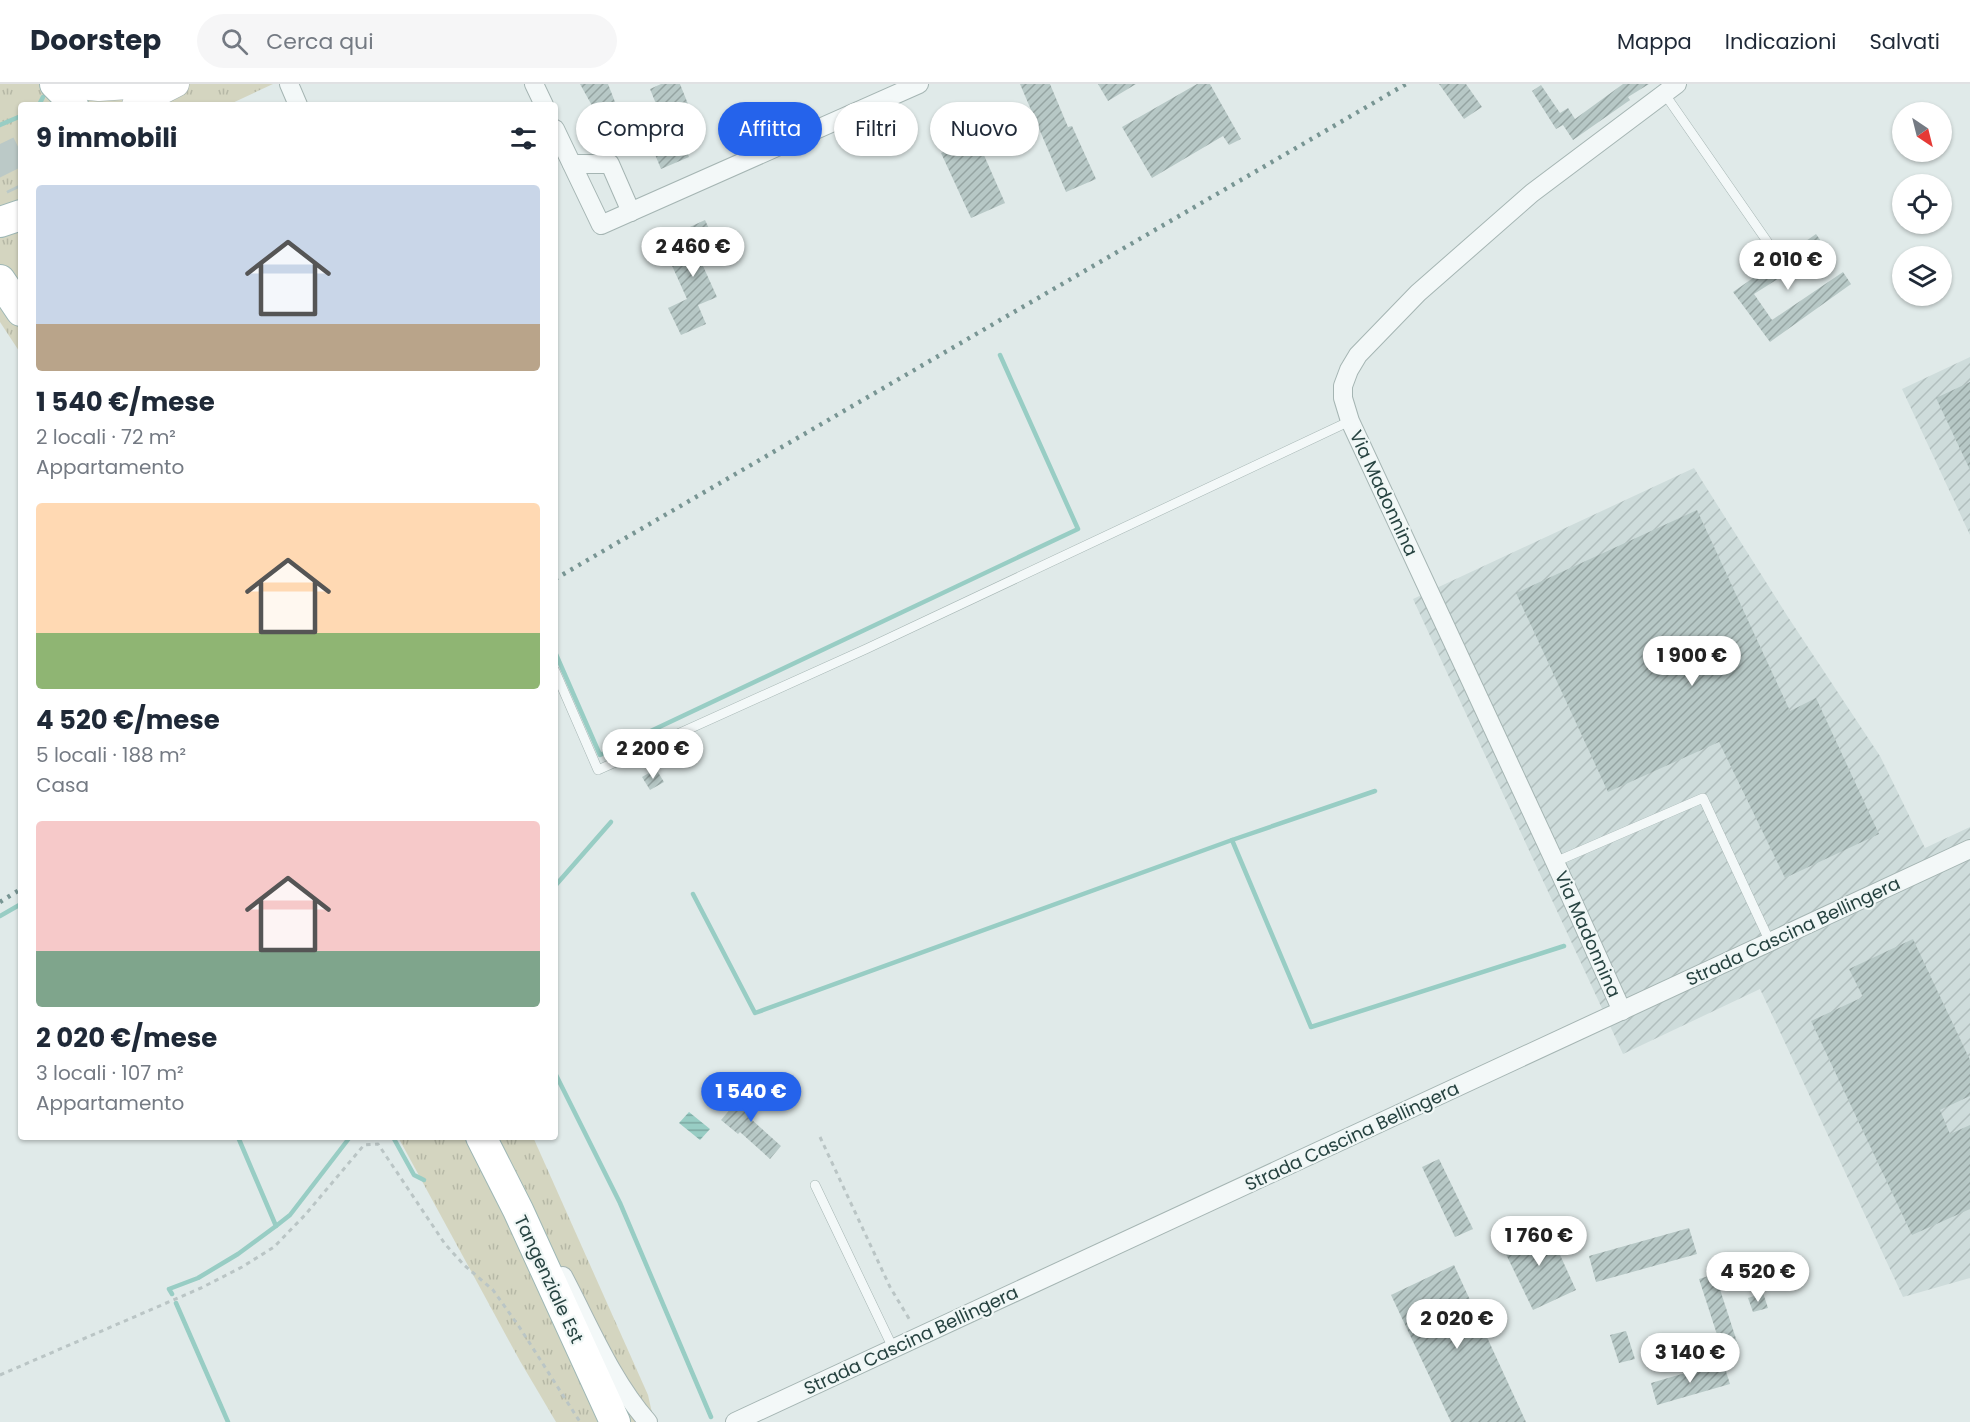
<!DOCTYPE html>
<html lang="it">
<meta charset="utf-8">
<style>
:root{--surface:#fff;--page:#f6f6f7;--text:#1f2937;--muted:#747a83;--line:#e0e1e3;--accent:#2563eb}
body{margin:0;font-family:Poppins,sans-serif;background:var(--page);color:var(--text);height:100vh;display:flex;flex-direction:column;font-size:22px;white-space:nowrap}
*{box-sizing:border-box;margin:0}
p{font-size:20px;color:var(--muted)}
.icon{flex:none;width:33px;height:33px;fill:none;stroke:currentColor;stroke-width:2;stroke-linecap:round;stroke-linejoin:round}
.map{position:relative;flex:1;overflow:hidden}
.sheet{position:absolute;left:18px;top:18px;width:540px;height:1038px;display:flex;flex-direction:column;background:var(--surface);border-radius:6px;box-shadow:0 2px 4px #0004}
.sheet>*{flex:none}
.top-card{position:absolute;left:576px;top:18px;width:570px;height:54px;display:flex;gap:12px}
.needle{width:39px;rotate:145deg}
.buttons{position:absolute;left:1892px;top:18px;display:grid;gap:12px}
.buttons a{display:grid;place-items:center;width:60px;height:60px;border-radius:50%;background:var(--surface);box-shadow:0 2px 4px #0004;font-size:30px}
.price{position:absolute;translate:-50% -51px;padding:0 14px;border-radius:21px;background:#fff;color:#222;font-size:20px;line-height:39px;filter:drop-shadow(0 2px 3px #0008)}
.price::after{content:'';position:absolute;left:50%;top:36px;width:18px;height:14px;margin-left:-9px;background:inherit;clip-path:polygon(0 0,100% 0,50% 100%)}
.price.selected{background:var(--accent);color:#fff}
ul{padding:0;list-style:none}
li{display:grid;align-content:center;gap:12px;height:318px;padding:0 18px}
li span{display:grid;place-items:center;height:186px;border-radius:6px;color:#555}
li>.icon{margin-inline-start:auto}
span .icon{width:108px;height:108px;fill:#fffc;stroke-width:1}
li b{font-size:26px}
h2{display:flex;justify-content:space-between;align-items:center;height:72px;padding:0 18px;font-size:26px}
.tag{padding:0 21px;border-radius:27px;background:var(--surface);box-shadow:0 2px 4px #0004;font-size:21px;line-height:54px}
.tag.selected{background:var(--accent);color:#fff}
header{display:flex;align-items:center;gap:36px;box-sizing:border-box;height:84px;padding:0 30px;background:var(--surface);border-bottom:2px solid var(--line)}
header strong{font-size:28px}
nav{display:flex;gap:33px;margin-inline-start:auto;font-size:21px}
.search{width:420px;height:54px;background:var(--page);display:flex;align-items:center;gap:15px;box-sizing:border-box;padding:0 21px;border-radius:33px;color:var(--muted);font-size:22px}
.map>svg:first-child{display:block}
.industrial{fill:url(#industrial-furrows)}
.grass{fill:url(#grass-tufts)}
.water{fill:url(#water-rules)}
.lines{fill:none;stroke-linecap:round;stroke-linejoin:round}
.stream{stroke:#98cdc4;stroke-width:4.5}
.building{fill:url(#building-hatch)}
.primary-tunnel{stroke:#bbc9c7;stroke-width:30;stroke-dasharray:30 15;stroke-linecap:butt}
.service-casing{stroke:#a5b5b3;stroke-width:10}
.minor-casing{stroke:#a5b5b3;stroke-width:20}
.secondary-casing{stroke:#a5b5b3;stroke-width:27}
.primary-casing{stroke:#9eb7b5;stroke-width:32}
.path{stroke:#bac5c5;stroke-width:3;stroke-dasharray:4.5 4.5;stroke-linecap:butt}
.service{stroke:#f3f8f8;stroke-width:9}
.minor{stroke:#f3f8f8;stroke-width:18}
.secondary{stroke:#fff;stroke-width:26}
.primary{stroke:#fff;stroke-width:30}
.rail{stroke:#789593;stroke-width:4.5;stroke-dasharray:3 6;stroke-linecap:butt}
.labels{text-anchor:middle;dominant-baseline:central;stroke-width:4.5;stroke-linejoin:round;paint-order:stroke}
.street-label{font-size:18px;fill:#274341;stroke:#f0f7f6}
</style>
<header>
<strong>Doorstep</strong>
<div class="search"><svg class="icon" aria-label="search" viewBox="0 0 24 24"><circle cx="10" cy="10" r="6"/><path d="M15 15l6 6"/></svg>Cerca qui</div>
<nav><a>Mappa</a><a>Indicazioni</a><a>Salvati</a></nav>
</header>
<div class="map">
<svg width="1970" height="1338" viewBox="0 0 1970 1338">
<defs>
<pattern id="industrial-furrows" width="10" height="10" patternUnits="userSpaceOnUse" patternTransform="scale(1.5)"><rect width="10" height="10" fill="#cedcdb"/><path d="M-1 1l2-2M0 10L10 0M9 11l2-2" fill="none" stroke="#b1bebd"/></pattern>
<pattern id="grass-tufts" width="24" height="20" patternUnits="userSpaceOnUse" patternTransform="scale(1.5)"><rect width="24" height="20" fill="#d4d5c0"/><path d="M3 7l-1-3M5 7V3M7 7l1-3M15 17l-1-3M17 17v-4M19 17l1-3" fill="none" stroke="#b6b8a6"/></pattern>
<pattern id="water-rules" width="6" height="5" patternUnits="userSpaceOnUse" patternTransform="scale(1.5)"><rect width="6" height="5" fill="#98cdc4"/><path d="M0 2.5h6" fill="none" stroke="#7ca8a1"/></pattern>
<pattern id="building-hatch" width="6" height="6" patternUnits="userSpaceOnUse" patternTransform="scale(1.5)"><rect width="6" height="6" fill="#b7c8c6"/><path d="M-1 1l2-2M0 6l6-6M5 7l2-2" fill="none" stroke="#95a4a2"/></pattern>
</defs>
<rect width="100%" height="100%" fill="#e0eae9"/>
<g class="industrial">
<polygon points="1970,273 1970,451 1902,305"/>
<polygon points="1694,384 1788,533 1880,672 1925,764 1970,743 1970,1194 1903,1213 1760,905 1623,970 1413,515"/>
</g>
<g class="grass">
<polygon points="0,0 273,0 228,21 21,21 21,270 0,238"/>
<polygon points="398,1053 533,1053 648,1311 654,1338 556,1338 520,1277"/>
</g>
<polygon class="water" points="689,1028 710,1045 700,1056 679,1039"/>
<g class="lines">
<g class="stream">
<polyline points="39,21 43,13"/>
<polyline points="0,41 21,32"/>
<polyline points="555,568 600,671 1078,445 1000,271"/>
<polyline points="1232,756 1311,943 1564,862"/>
<polyline points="555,802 611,738"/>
<polyline points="693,810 755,929 1232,756 1375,707"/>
<polyline points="0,832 21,820"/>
<polyline points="555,989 620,1119 711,1333"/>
<polyline points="238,1053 276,1142"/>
<polyline points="393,1053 414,1091 424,1096"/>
<polyline points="172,1210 169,1205 198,1194 238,1170 276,1142 290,1131 350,1053"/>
<polyline points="176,1219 228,1338"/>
</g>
</g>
<g class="building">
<polygon points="580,0 608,0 615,18 595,27"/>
<polygon points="661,0 680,0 698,45 681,53 689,73 661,85 649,56 667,47 650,5"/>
<polygon points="1020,0 1050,0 1068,43 1072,42 1096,95 1066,108"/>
<polygon points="1098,0 1136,0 1108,17"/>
<polygon points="1197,0 1210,0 1241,55 1229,61 1223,52 1152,94 1122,43"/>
<polygon points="1439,0 1466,0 1482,23 1464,35"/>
<polygon points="1623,0 1649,0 1628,13 1630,16 1573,56 1563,41 1556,45 1532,7 1541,1 1560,29 1568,24 1575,35"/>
<polygon points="976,53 1005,119 971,134 941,69"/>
<polygon points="705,136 717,162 698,171 717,213 698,221 706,240 681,251 668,224 687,215 669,175 688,167 679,148"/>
<polygon points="1816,150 1826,164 1754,210 1772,236 1843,188 1851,200 1770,258 1733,208"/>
<polygon points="1970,298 1970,386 1936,314"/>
<polygon points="1697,426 1790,627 1816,614 1879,750 1785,794 1719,658 1608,708 1516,509"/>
<polygon points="656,685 664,698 650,706 642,693"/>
<polygon points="1913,855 1970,976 1970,1012 1940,1026 1950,1050 1970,1041 1970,1125 1912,1151 1811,937 1863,913 1849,885"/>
<polygon points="749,1004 765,1017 751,1035 781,1062 770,1075 740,1048 738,1050 721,1036"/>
<polygon points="1439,1075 1473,1145 1455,1153 1422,1083"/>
<polygon points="1546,1140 1576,1206 1533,1226 1501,1160"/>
<polygon points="1689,1144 1697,1170 1596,1198 1589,1172"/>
<polygon points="1454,1181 1497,1275 1526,1338 1451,1338 1391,1211"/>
<polygon points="1715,1190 1739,1264 1723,1269 1699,1195"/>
<polygon points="1763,1209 1768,1224 1753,1228 1748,1214"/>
<polygon points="1626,1247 1635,1275 1619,1279 1610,1251"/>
<polygon points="1723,1278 1730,1300 1657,1321 1651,1299"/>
</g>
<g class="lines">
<polyline class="primary-tunnel" points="0,60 21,103"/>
<defs>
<g id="service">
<polyline points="1664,9 1771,163"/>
<polyline points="555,587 598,686 866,565 1350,337"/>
<polyline points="1555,778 1703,714 1770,858"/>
<polyline points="815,1101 893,1264"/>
</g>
<g id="minor">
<polyline points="289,0 298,21"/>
<polyline points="534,0 544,21"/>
<polyline points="555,45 601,141 919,0"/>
<polyline points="572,80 610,80 631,128"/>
<polyline points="1622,927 1555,778 1350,337 1343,314 1343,302 1349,286 1358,271 1418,209 1532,109 1677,0"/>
<path d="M563,1192C589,1241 611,1296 648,1338"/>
<polyline points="735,1338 1970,765"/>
</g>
<g id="secondary">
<polyline points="61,0 99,4 157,0"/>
<polyline points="135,21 176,0"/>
</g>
<g id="primary">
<polyline points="55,0 69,14 73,21"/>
<polyline points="0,138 21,131"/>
<polyline points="0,196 21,227"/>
<polyline points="481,1053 518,1126 615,1338"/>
</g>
</defs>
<use href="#service" class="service-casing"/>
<use href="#minor" class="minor-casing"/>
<use href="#secondary" class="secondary-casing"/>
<use href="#primary" class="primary-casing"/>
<g class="path">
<polyline points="820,1053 890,1203 911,1238"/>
<polyline points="0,1291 201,1204 242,1183 274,1163 305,1131 364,1061 378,1060 445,1160 464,1181 493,1206 520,1244 580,1338"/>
</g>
<use href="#service" class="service"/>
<use href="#minor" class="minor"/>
<use href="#secondary" class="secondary"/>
<use href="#primary" class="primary"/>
<g class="rail">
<polyline points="555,495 1406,0"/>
<polyline points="0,818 21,805"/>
</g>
</g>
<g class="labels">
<g class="street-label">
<text transform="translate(1384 409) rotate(65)">Via Madonnina</text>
<text transform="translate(1793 847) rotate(-25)">Strada Cascina Bellingera</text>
<text transform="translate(1588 850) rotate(66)">Via Madonnina</text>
<text transform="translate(1352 1052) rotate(-25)">Strada Cascina Bellingera</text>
<text transform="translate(549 1195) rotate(65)">Tangenziale Est</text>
<text transform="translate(911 1256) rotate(-25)">Strada Cascina Bellingera</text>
</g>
</g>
</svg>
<div class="buttons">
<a><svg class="needle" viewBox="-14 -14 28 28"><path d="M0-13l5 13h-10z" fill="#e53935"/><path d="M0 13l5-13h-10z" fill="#747a83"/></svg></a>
<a><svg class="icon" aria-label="locate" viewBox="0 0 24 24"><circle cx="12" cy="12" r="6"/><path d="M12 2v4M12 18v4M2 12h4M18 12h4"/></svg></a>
<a><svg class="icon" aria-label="layers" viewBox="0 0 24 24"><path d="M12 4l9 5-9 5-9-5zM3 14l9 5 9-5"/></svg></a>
</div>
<b class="price" style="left:693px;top:194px">2 460 €</b>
<b class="price" style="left:1788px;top:207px">2 010 €</b>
<b class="price" style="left:1692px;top:603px">1 900 €</b>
<b class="price" style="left:653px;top:696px">2 200 €</b>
<b class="price selected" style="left:751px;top:1039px">1 540 €</b>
<b class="price" style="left:1539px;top:1183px">1 760 €</b>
<b class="price" style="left:1758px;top:1219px">4 520 €</b>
<b class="price" style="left:1457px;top:1266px">2 020 €</b>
<b class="price" style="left:1690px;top:1300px">3 140 €</b>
<div class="top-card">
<a class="tag">Compra</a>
<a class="tag selected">Affitta</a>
<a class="tag">Filtri</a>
<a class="tag">Nuovo</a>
</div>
<section class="sheet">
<h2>9 immobili<svg class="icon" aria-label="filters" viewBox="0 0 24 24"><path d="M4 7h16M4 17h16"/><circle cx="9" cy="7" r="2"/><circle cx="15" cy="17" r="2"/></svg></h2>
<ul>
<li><span style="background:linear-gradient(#c9d6e8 75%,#b9a48a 0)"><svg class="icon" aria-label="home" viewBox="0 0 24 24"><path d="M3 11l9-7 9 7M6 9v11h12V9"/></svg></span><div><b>1 540 €/mese</b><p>2 locali · 72 m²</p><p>Appartamento</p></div></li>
<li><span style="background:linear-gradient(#ffd9b3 70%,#8fb573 0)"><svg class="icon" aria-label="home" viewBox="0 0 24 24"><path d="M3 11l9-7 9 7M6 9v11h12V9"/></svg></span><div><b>4 520 €/mese</b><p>5 locali · 188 m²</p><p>Casa</p></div></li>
<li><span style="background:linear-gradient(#f6c9c9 70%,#7fa58c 0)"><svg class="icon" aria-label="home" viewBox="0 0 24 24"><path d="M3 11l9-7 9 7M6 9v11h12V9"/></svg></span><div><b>2 020 €/mese</b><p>3 locali · 107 m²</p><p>Appartamento</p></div></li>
</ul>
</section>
</div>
